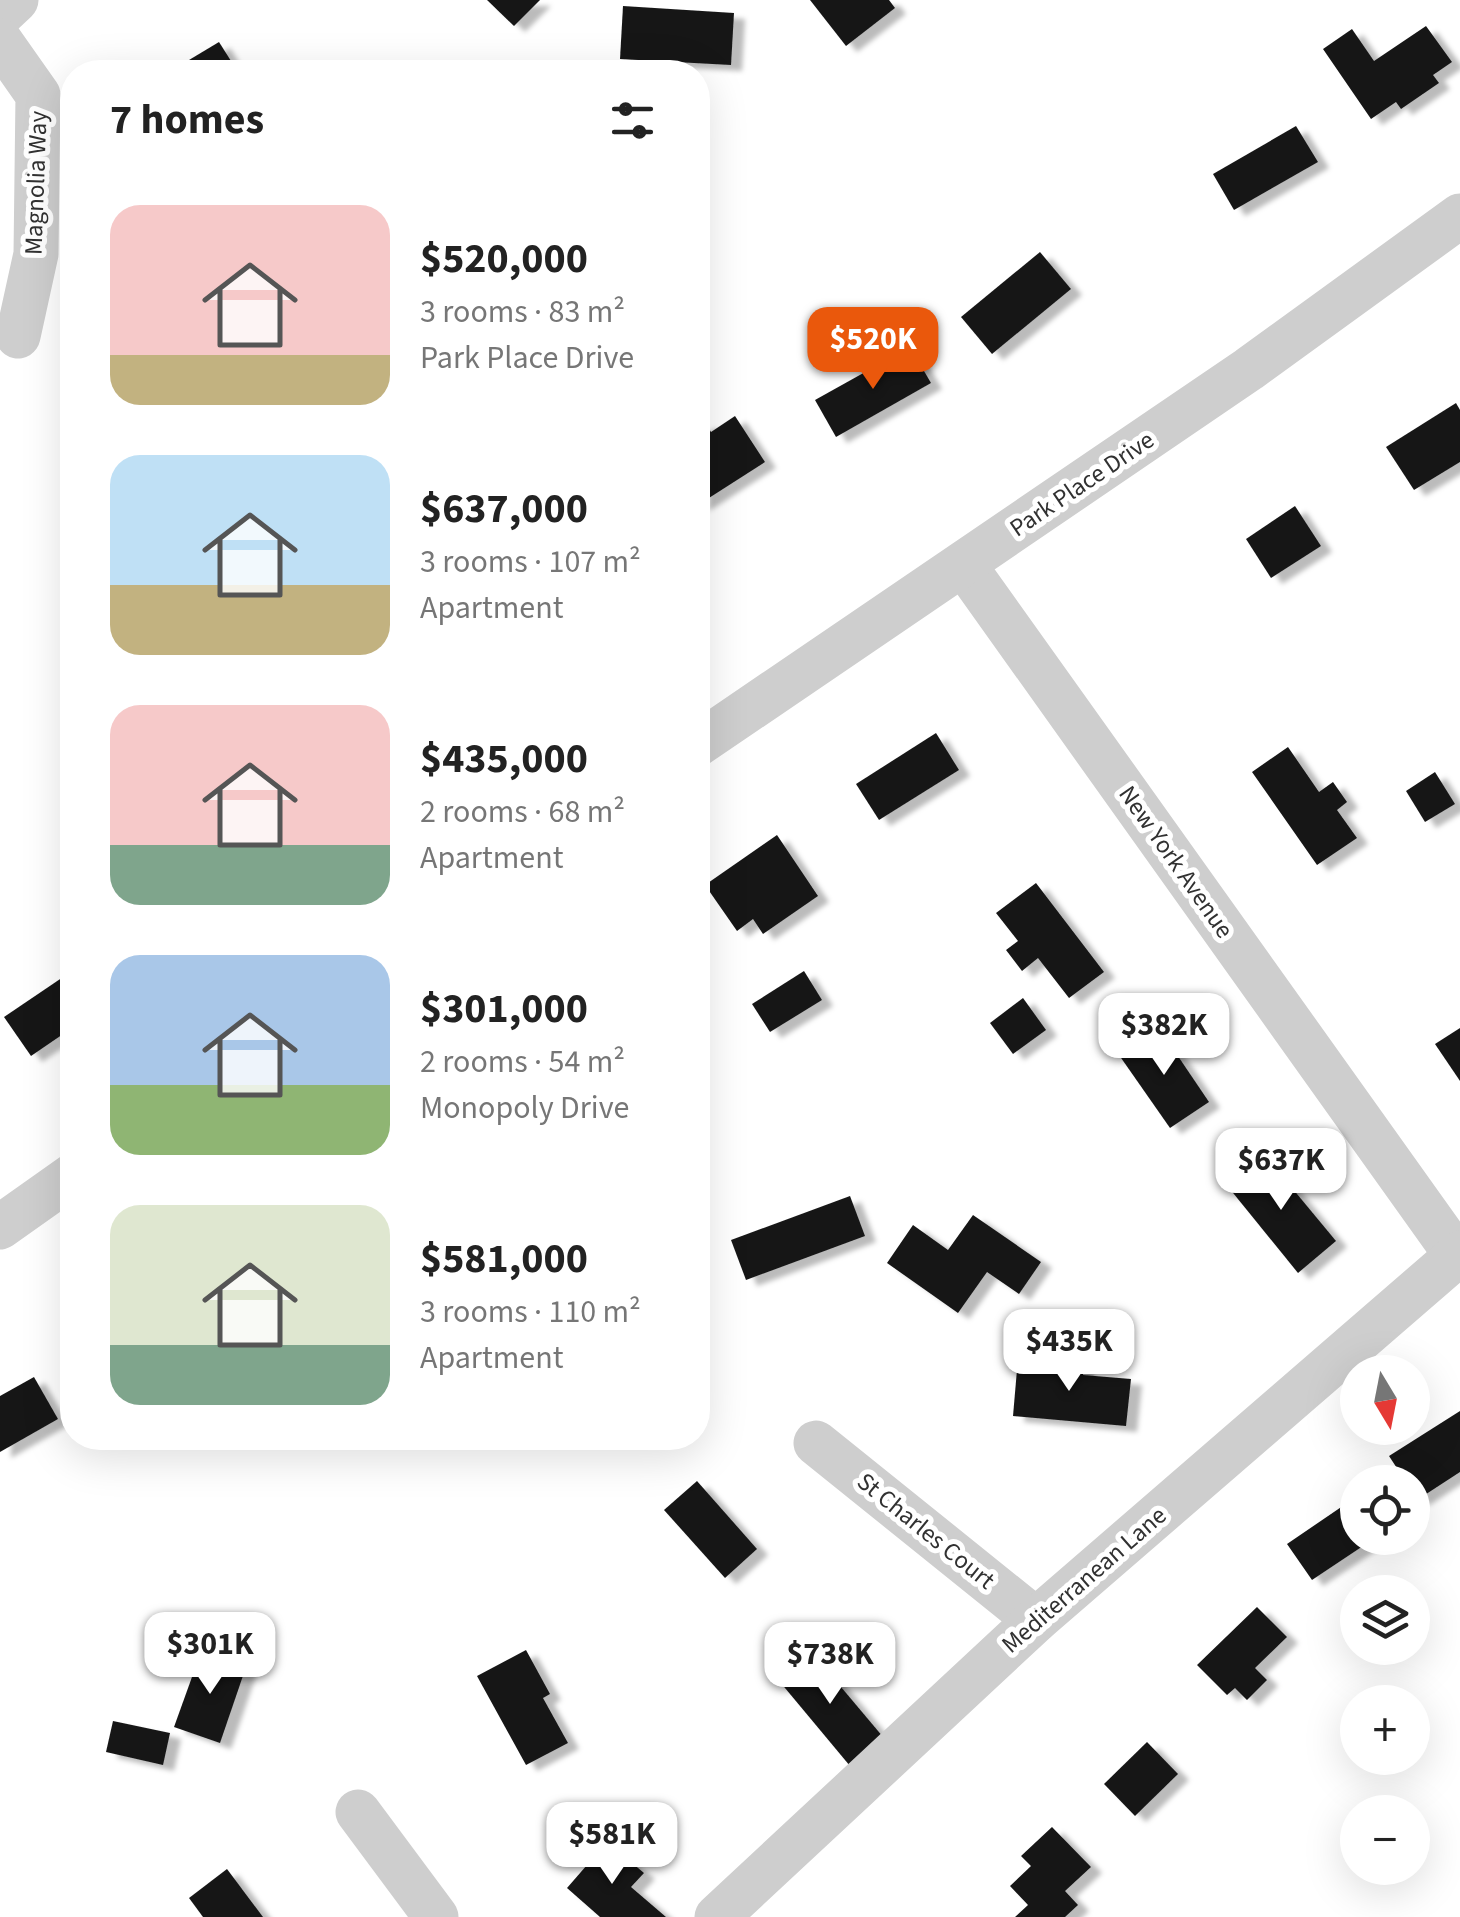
<!DOCTYPE html>
<meta charset="utf-8">
<style>
:root{--surface:#fff;--page:#f2f2f2;--text:#222;--muted:#767676;--accent:#ea580c}
body{margin:0;font-family:"Source Sans 3",sans-serif;background:var(--page);color:var(--text);height:100vh;display:flex;flex-direction:column;font-size:38px;white-space:nowrap}
*{box-sizing:border-box;margin:0}
p{font-size:32px;color:var(--muted)}
.icon{flex:none;width:55px;height:55px;fill:none;stroke:currentColor;stroke-width:2;stroke-linecap:round;stroke-linejoin:round}
.map{position:relative;flex:1;overflow:hidden}
.sheet{position:absolute;left:60px;top:60px;width:650px;height:1390px;display:flex;flex-direction:column;background:var(--surface);border-radius:40px;box-shadow:0 10px 40px #0002}
.sheet>*{flex:none}
.needle{width:65px;rotate:170deg}
.controls{position:absolute;left:1340px;top:1355px;display:grid;gap:20px}
.controls a{display:grid;place-items:center;width:90px;height:90px;border-radius:50%;background:var(--surface);box-shadow:0 10px 40px #0002;font-size:50px}
.price{position:absolute;translate:-50% -85px;padding:0 22px;border-radius:20px;background:#fff;color:#222;font-size:32px;line-height:65px;filter:drop-shadow(0 2px 5px #0008)}
.price::after{content:'';position:absolute;left:50%;top:60px;width:30px;height:22px;margin-left:-15px;background:inherit;clip-path:polygon(0 0,100% 0,50% 100%)}
.price.selected{background:var(--accent);color:#fff}
ul{padding:0;list-style:none}
li{display:flex;align-items:center;gap:30px;height:250px;padding:0 50px}
li span{display:grid;place-items:center;flex:none;width:280px;height:200px;border-radius:30px;color:#555}
li>.icon{margin-inline-start:auto}
span .icon{width:120px;height:120px;fill:#fffc;stroke-width:1}
li b{font-size:42px}
h2{display:flex;justify-content:space-between;align-items:center;height:120px;padding:0 50px;font-size:42px}
.map>svg:first-child{display:block}
.building{fill:#181818;filter:url(#shadow)}
.lines{fill:none;stroke-linecap:round;stroke-linejoin:round}
.minor{stroke:#cecece;stroke-width:45}
.labels{text-anchor:middle;dominant-baseline:central;stroke-width:10;stroke-linejoin:round;paint-order:stroke}
.street-label{font-size:25px;fill:#313131;stroke:#fff}
</style>
<div class="map">
<svg width="1460" height="1917" viewBox="0 0 1460 1917">
<defs>
<filter id="shadow"><feDropShadow dx="11" dy="6" stdDeviation="2.5" flood-color="#0004"/></filter>
</defs>
<rect width="100%" height="100%" fill="#fff"/>
<g class="building">
<polygon points="487,0 540,0 514,26"/>
<polygon points="810,0 889,0 895,8 846,46"/>
<polygon points="623,6 734,13 731,65 620,59"/>
<polygon points="1426,26 1452,62 1433,75 1439,83 1401,109 1396,102 1371,119 1323,49 1352,29 1374,61"/>
<polygon points="219,42 238,72 169,72"/>
<polygon points="1296,126 1318,162 1234,210 1213,174"/>
<polygon points="1040,252 1071,289 992,354 961,317"/>
<polygon points="910,347 931,383 836,437 815,400"/>
<polygon points="1456,403 1460,410 1460,462 1414,490 1386,447"/>
<polygon points="735,416 765,462 698,505 698,426 705,422 711,432"/>
<polygon points="1295,506 1321,546 1271,578 1246,539"/>
<polygon points="936,733 959,770 879,820 856,784"/>
<polygon points="1288,747 1319,792 1333,782 1347,802 1337,810 1357,838 1317,865 1252,772"/>
<polygon points="1435,772 1455,804 1425,822 1406,791"/>
<polygon points="777,835 818,896 763,934 753,919 737,931 705,885"/>
<polygon points="1036,883 1104,972 1069,998 1038,958 1022,971 1006,950 1018,941 996,913"/>
<polygon points="72,971 72,1028 31,1056 4,1017"/>
<polygon points="804,971 822,1000 770,1032 752,1004"/>
<polygon points="1023,998 1046,1030 1013,1054 990,1023"/>
<polygon points="1159,1028 1209,1102 1170,1128 1119,1055"/>
<polygon points="1460,1028 1460,1081 1435,1044"/>
<polygon points="1263,1153 1336,1241 1298,1273 1225,1183"/>
<polygon points="850,1196 865,1236 746,1280 731,1240"/>
<polygon points="973,1215 1041,1262 1019,1294 987,1272 958,1313 887,1263 913,1225 948,1250"/>
<polygon points="1018,1358 1084,1364 1083,1375 1131,1379 1126,1426 1013,1416"/>
<polygon points="34,1377 58,1419 0,1452 0,1396"/>
<polygon points="1460,1411 1460,1472 1417,1500 1412,1482 1406,1482 1389,1456"/>
<polygon points="697,1481 757,1549 725,1578 664,1510"/>
<polygon points="1353,1499 1358,1505 1358,1538 1375,1538 1312,1580 1287,1544"/>
<polygon points="1257,1607 1287,1637 1255,1668 1267,1680 1247,1700 1235,1688 1227,1695 1197,1665"/>
<polygon points="804,1643 889,1744 855,1772 770,1670"/>
<polygon points="526,1650 550,1694 543,1698 568,1743 526,1765 477,1676"/>
<polygon points="201,1652 246,1667 220,1743 174,1727"/>
<polygon points="113,1721 170,1733 163,1765 106,1752"/>
<polygon points="1147,1742 1178,1774 1135,1816 1104,1784"/>
<polygon points="1052,1827 1091,1867 1065,1891 1078,1905 1065,1917 1015,1917 1028,1905 1010,1886 1031,1866 1021,1856"/>
<polygon points="607,1842 644,1873 631,1887 666,1917 600,1917 567,1888"/>
<polygon points="227,1869 263,1917 203,1917 189,1898"/>
</g>
<g class="lines">
<g class="minor">
<polyline points="0,15 16,0"/>
<polyline points="0,41 38,95 36,254 18,336"/>
<polyline points="964,565 1457,1256"/>
<polyline points="698,744 1249,369 1460,216"/>
<polyline points="0,1227 72,1176"/>
<polyline points="816,1443 1036,1620"/>
<polyline points="358,1812 436,1917"/>
<polyline points="717,1917 1036,1620 1460,1253"/>
</g>
</g>
<g class="labels">
<g class="street-label">
<text transform="translate(36 183) rotate(-88)">Magnolia Way</text>
<text transform="translate(1082 484) rotate(-34)">Park Place Drive</text>
<text transform="translate(1176 862) rotate(55)">New York Avenue</text>
<text transform="translate(926 1531) rotate(39)">St Charles Court</text>
<text transform="translate(1084 1580) rotate(-41)">Mediterranean Lane</text>
</g>
</g>
</svg>
<div class="controls">
<a><svg class="needle" viewBox="-14 -14 28 28"><path d="M0-13l5 13h-10z" fill="#e53935"/><path d="M0 13l5-13h-10z" fill="#767676"/></svg></a>
<a><svg class="icon" aria-label="locate" viewBox="0 0 24 24"><circle cx="12" cy="12" r="6"/><path d="M12 2v4M12 18v4M2 12h4M18 12h4"/></svg></a>
<a><svg class="icon" aria-label="layers" viewBox="0 0 24 24"><path d="M12 4l9 5-9 5-9-5zM3 14l9 5 9-5"/></svg></a>
<a>+</a>
<a>−</a>
</div>
<b class="price selected" style="left:873px;top:392px">$520K</b>
<b class="price" style="left:1164px;top:1078px">$382K</b>
<b class="price" style="left:1281px;top:1213px">$637K</b>
<b class="price" style="left:1069px;top:1394px">$435K</b>
<b class="price" style="left:210px;top:1697px">$301K</b>
<b class="price" style="left:830px;top:1707px">$738K</b>
<b class="price" style="left:612px;top:1887px">$581K</b>
<section class="sheet">
<h2>7 homes<svg class="icon" aria-label="filters" viewBox="0 0 24 24"><path d="M4 7h16M4 17h16"/><circle cx="9" cy="7" r="2"/><circle cx="15" cy="17" r="2"/></svg></h2>
<ul>
<li><span style="background:linear-gradient(#f6c9c9 75%,#c2b280 0)"><svg class="icon" aria-label="home" viewBox="0 0 24 24"><path d="M3 11l9-7 9 7M6 9v11h12V9"/></svg></span><div><b>$520,000</b><p>3 rooms · 83 m²</p><p>Park Place Drive</p></div></li>
<li><span style="background:linear-gradient(#bfe0f5 65%,#c2b280 0)"><svg class="icon" aria-label="home" viewBox="0 0 24 24"><path d="M3 11l9-7 9 7M6 9v11h12V9"/></svg></span><div><b>$637,000</b><p>3 rooms · 107 m²</p><p>Apartment</p></div></li>
<li><span style="background:linear-gradient(#f6c9c9 70%,#7fa58c 0)"><svg class="icon" aria-label="home" viewBox="0 0 24 24"><path d="M3 11l9-7 9 7M6 9v11h12V9"/></svg></span><div><b>$435,000</b><p>2 rooms · 68 m²</p><p>Apartment</p></div></li>
<li><span style="background:linear-gradient(#a9c7e8 65%,#8fb573 0)"><svg class="icon" aria-label="home" viewBox="0 0 24 24"><path d="M3 11l9-7 9 7M6 9v11h12V9"/></svg></span><div><b>$301,000</b><p>2 rooms · 54 m²</p><p>Monopoly Drive</p></div></li>
<li><span style="background:linear-gradient(#dfe7d0 70%,#7fa58c 0)"><svg class="icon" aria-label="home" viewBox="0 0 24 24"><path d="M3 11l9-7 9 7M6 9v11h12V9"/></svg></span><div><b>$581,000</b><p>3 rooms · 110 m²</p><p>Apartment</p></div></li>
</ul>
</section>
</div>
